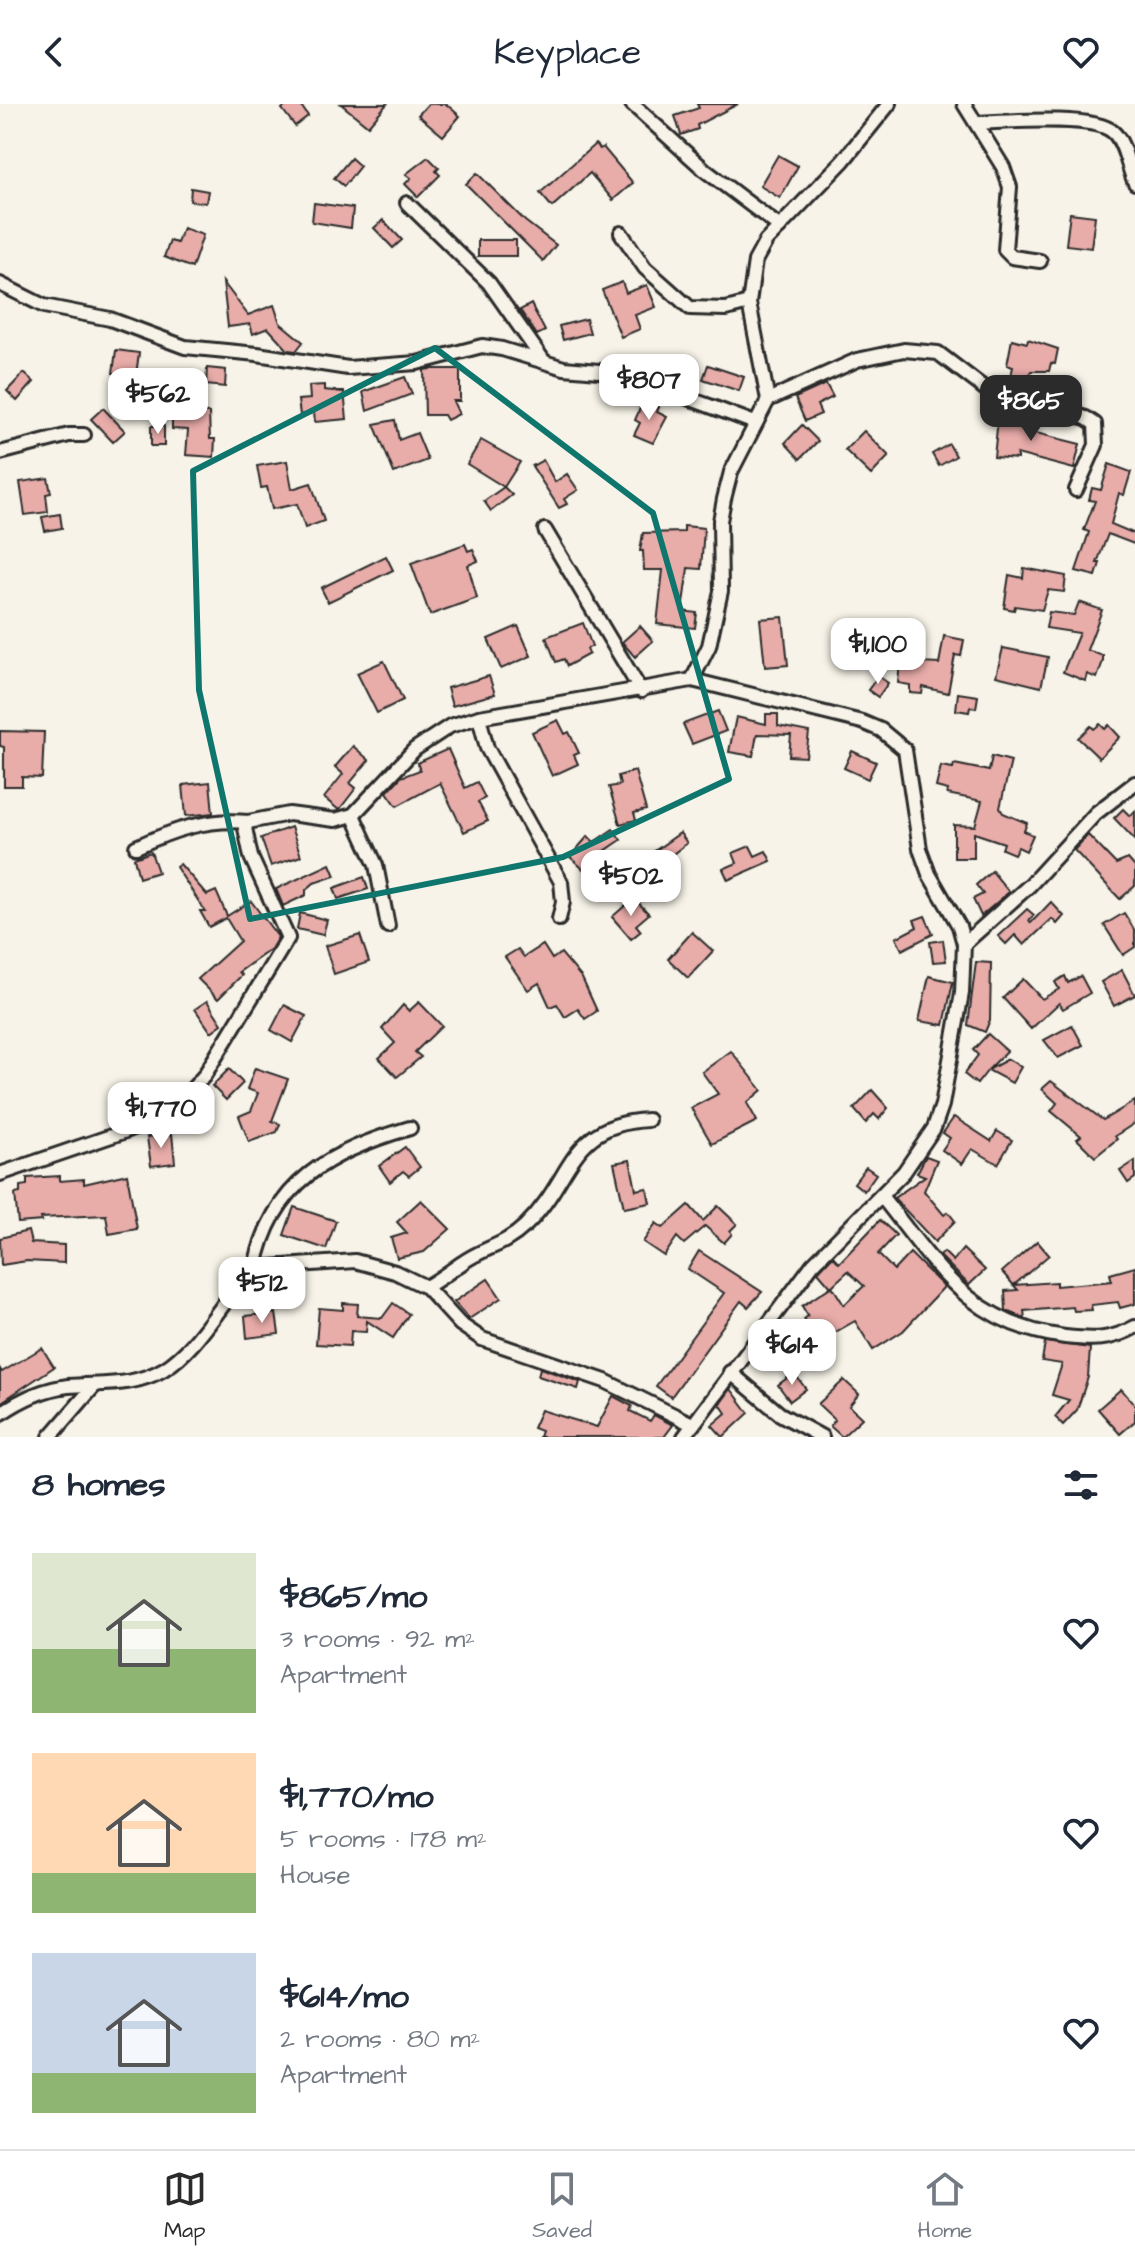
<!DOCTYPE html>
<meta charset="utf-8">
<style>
:root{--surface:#fff;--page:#f6f6f7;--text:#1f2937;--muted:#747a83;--line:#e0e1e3;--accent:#2b2b2b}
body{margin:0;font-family:"Architects Daughter",sans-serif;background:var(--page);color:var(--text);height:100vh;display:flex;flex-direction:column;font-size:30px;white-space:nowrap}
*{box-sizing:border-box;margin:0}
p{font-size:26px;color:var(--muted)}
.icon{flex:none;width:44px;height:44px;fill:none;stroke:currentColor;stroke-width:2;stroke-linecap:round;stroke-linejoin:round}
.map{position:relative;height:1333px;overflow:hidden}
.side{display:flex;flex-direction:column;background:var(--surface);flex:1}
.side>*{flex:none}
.price{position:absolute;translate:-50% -68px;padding:0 18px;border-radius:16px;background:#fff;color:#222;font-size:26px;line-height:52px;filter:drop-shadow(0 2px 4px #0008)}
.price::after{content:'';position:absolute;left:50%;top:48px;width:24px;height:18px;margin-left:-12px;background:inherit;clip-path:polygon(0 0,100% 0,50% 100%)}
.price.on{background:var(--accent);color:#fff}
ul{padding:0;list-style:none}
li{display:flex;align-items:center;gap:24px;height:200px;padding:0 32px}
li span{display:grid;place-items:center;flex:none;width:224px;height:160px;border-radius:0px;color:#555}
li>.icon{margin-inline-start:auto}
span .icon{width:96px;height:96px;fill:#fffc;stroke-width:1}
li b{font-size:34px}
h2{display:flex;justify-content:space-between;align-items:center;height:96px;padding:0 32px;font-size:34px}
header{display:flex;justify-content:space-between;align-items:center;height:104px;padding:0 32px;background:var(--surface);font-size:36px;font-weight:600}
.menu{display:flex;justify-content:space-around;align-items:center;height:112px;border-top:2px solid var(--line);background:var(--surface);font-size:22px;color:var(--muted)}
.menu a{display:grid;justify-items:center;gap:4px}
.menu .on{color:var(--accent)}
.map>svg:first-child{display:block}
.building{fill:#e8aca9;stroke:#2b2b2b;stroke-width:2}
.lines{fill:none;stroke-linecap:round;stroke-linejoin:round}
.minor-casing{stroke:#2b2b2b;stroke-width:18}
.minor{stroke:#f7f3e8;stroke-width:12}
.marked{fill:none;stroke:#0f766e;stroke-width:6;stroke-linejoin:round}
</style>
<header><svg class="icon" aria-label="back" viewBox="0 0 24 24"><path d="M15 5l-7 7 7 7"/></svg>Keyplace<svg class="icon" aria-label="heart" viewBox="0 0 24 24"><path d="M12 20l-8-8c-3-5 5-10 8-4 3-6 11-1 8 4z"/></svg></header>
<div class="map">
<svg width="1135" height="1333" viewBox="0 0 1135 1333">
<rect width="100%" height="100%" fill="#f7f3e8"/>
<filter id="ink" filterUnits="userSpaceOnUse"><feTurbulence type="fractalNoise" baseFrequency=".0125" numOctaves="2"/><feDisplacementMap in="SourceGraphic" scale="16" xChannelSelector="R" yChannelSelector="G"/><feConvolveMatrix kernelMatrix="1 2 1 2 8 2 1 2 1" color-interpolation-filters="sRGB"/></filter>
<g filter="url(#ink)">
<g class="building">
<polygon points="288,0 300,0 308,12 295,22 282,5"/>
<polygon points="341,0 387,0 368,22"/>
<polygon points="428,0 446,0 460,12 443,32 418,11"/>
<polygon points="697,0 738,0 697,21 698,25 681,31 675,12 699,4"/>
<polygon points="595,40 600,45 603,43 633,79 613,96 590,69 552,103 540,89"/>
<polygon points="778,51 798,62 780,94 760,82"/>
<polygon points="428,53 439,64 436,67 440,71 418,93 405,80 411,74 406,70"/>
<polygon points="351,54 360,62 344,82 334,74"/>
<polygon points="477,69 525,117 556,141 543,157 466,80"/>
<polygon points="191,84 208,87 206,99 190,97"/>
<polygon points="314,99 353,104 351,124 312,118"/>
<polygon points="1070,109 1095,112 1091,144 1066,141"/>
<polygon points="383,116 402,136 393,144 374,124"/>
<polygon points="183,124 203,131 192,164 164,153 170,137 177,139"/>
<rect x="478" y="136" width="38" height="16"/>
<polygon points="223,178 248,211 274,201 280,219 303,238 296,247 288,246 268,224 253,230 250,220 228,223"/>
<polygon points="622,178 626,189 647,181 656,203 635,211 640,225 621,233 602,186"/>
<polygon points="531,200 545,227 537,231 520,206"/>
<polygon points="586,215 590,229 563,236 559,222"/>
<polygon points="1012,235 1027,239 1028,235 1058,245 1055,260 1051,259 1049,267 1031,267 1029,276 1011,272 1013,263 1007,261"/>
<polygon points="116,246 139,249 136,271 113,269"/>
<polygon points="708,261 744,273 739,287 703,275"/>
<polygon points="207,264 226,266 225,283 206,281"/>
<polygon points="430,265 460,265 460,297 453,297 459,310 447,316 444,311 425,311 424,266"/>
<polygon points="24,269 34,278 17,297 7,287"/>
<polygon points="405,273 412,290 367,307 363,288"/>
<polygon points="826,280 833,293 817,301 821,310 805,317 795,294"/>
<polygon points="324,281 324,286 344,288 347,315 315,318 314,309 300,311 298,296 310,295 309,282"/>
<polygon points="643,297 659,303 657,308 667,313 653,339 634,331 640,319 635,316"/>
<polygon points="103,304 125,327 113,338 91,315"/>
<polygon points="999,305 1022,307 1020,325 1080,340 1074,365 1017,350 1017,355 994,353"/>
<polygon points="183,308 209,309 210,335 215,335 214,353 186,351 188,326 172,325 172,313 183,313"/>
<polygon points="395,316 399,336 417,329 428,356 394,369 374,320"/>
<polygon points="802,321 818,337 800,355 785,339"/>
<rect x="151" y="322" width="13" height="20"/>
<polygon points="864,327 889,352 871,371 845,346"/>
<polygon points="481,336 520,358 504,383 512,391 491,407 484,397 504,383 467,360"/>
<polygon points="949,340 956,352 939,362 932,350"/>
<polygon points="543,356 555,378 567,370 578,386 564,395 567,400 559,404 532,362"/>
<polygon points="287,357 292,385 311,379 324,417 305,424 297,400 272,405 267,383 261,384 257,362"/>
<polygon points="1109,360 1131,368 1124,391 1119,389 1111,420 1135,430 1135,438 1134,440 1108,430 1097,459 1100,459 1096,472 1076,467 1089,428 1084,426 1095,397 1089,396 1092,384 1101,386"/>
<polygon points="48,374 51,389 46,390 48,408 25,411 20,378"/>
<polygon points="60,410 62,424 45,427 42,413"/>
<polygon points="684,422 704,424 701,465 688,464 682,507 697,509 695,524 657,520 663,466 644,466 643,447 640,447 643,429 684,428"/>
<polygon points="465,440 468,447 473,445 478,457 468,461 477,494 430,511 411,459"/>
<polygon points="386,452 393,466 328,498 321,484"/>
<polygon points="1024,464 1066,472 1064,488 1048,486 1042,506 1015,502 1014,506 1004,504 1009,471 1023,474"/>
<polygon points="1079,498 1102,506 1087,546 1103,552 1103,557 1097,574 1087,570 1085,577 1063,568 1079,529 1046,524 1049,508 1074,511"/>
<polygon points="783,513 788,561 765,563 760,515"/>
<polygon points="583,519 592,542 587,545 589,550 567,562 564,555 556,558 546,533"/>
<polygon points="518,522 531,552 501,565 488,535"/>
<polygon points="640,522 653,537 635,553 622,538"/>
<polygon points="944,532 964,536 961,552 955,551 948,589 923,583 922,590 910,589 910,581 898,579 900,558 939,560"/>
<polygon points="877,540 897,542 896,555 876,553"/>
<polygon points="1003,544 1048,553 1041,583 996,572"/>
<polygon points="384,557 403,596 377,609 357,569"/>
<polygon points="489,572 495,590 452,602 447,584"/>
<polygon points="878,572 888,579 878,593 868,586"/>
<polygon points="958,589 978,592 976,604 970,603 969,608 956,606"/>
<polygon points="718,607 726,627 692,640 683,620"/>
<polygon points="766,610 778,610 778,622 809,628 806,653 789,652 791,631 757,630 753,652 729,648 736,613 766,620"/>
<polygon points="558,616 565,630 569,628 579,649 574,651 578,660 552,672 532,628"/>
<polygon points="1100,620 1105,625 1109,621 1120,633 1099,654 1078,634 1091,622 1094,625"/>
<polygon points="0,627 44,628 42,674 22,673 22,682 4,682 4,643 0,642"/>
<polygon points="353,642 369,656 350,679 356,684 339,706 324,694 343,670 335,663"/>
<polygon points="448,645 465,684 477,678 485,694 478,698 488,717 464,728 440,679 397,702 387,688 401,673 420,666 417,659"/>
<polygon points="852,647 876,658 868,675 844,664"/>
<polygon points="992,652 1011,657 1000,704 1003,709 1027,719 1024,727 1033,731 1026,747 1018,743 1014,750 1002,745 1004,739 974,729 974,754 954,754 954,721 975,722 982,697 947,690 948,686 936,683 941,662 953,664 954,660 989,667"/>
<polygon points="635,667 646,706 634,709 636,716 620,720 609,683 620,681 618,672"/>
<polygon points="210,678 213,709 186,712 183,681"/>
<polygon points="1123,705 1130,712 1135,707 1135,736 1114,714"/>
<polygon points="291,723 301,752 271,762 261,734"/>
<polygon points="613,725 621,736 602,749 608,759 594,775 570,753 588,732 594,738"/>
<polygon points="680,729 687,739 650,768 653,772 644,781 632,763"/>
<polygon points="1088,731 1116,760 1128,755 1135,763 1135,782 1120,795 1074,746"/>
<polygon points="750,742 755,752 766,747 771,757 728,776 723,765 737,759 733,749"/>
<polygon points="151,748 158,768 139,774 134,754"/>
<polygon points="180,760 207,791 216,787 227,812 251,797 278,833 271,845 239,868 242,871 218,895 198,875 240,837 226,814 209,823 200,807 205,807 176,763"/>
<polygon points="330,760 335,772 314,779 306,786 306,791 283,802 276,785"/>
<polygon points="992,767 1009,788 981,812 973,795 983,790 976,781"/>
<polygon points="364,773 368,785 338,795 334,784"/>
<polygon points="634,794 649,810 636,821 641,827 631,835 612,813"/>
<polygon points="1051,798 1064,812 1057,820 1052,815 1024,841 1015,831 1006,840 998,832 1027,805 1034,811 1029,816 1031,819"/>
<polygon points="300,809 327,816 323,831 297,825"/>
<polygon points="1124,809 1135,827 1135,843 1123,851 1104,821"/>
<polygon points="925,812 933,830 902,846 896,834 917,823 914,816"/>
<polygon points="692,828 713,847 688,874 668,855"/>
<polygon points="360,831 369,858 334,870 325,842"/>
<polygon points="943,836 946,857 933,858 930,838"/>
<polygon points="543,841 552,855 561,849 582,874 597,907 585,915 578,905 565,913 557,900 550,903 539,879 528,886 505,853 518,845 524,853"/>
<polygon points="976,858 991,859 990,916 985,928 968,921"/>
<polygon points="1122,866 1135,891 1114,902 1101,878"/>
<polygon points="929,872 953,878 944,921 919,917"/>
<polygon points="1065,872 1068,879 1081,872 1090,889 1063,905 1059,899 1031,925 1003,894 1023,875 1042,895 1059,885 1055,878"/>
<polygon points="207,897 222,920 211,928 195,905"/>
<polygon points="419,898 442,922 415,948 421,953 397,973 379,954 395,939 382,925 403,901 409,907"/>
<polygon points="284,901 306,912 292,938 271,926"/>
<polygon points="1072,921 1083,941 1058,954 1044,936"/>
<polygon points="988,930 1007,947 988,966 1008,955 1021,963 1012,979 988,966 977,980 964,970 978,951 973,946"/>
<polygon points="731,947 762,986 747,999 757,1017 712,1040 691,1004 718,990 702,968"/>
<polygon points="255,964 288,975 272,1017 280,1020 277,1028 249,1038 239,1012 251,1007 258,989 247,985"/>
<polygon points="229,965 243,979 226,996 212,982"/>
<polygon points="1051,977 1103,1016 1135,997 1135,1019 1115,1032 1117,1035 1095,1053 1077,1035 1081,1032 1051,1007 1057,999 1042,985"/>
<polygon points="872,986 888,1004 879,1015 874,1010 866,1019 854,1005"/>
<polygon points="954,1013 991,1037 997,1027 1012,1036 998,1060 972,1045 962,1060 942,1046 950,1034 943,1029"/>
<polygon points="172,1030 175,1059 151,1062 147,1033"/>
<polygon points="405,1043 420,1063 409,1072 403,1067 390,1078 379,1062"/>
<polygon points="926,1052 937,1056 924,1087 944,1111 948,1108 955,1117 935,1138 894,1094 925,1072 917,1069"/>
<polygon points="630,1056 636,1086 647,1084 650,1099 624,1104 614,1059"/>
<polygon points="1135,1057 1135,1074 1128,1079 1120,1067"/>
<polygon points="866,1063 876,1070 864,1087 854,1079"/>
<polygon points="127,1070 137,1125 109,1130 106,1111 41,1114 42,1117 18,1119 15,1090 20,1089 20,1082 27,1081 27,1074 60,1072 60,1077 84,1075 84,1080"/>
<polygon points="421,1096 450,1125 424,1148 397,1154 391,1134 407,1129 397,1118"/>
<polygon points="689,1101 703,1117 718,1102 737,1120 730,1127 732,1130 724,1139 705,1122 684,1140 677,1133 664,1152 643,1138 656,1119 663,1124"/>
<polygon points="294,1103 336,1117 326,1145 284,1131"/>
<polygon points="880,1116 896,1131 878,1150 894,1166 910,1149 944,1183 903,1227 873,1246 855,1217 818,1238 804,1215 808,1212 802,1202 832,1182 844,1201 864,1182 848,1167 831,1183 818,1168 833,1152 839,1159"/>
<polygon points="28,1127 31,1139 64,1141 64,1159 27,1157 1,1161 0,1134"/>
<polygon points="1037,1137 1049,1151 1014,1181 1056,1178 1056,1182 1112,1177 1110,1170 1135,1163 1135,1200 1120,1204 1118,1198 1091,1201 1092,1206 1074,1207 1073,1203 1024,1207 1025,1214 1006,1207 1005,1187 1018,1186 1002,1168"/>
<polygon points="963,1145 985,1166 969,1181 940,1152 944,1148 953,1157"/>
<polygon points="699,1147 762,1188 748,1203 741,1197 671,1293 656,1282 724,1189 688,1165"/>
<polygon points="488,1175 501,1194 469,1215 454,1198"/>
<polygon points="343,1199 358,1200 357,1212 382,1214 393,1199 409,1210 393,1234 367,1217 366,1228 351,1227 350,1242 316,1240 319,1204 343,1206"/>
<polygon points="276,1209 279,1230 247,1234 245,1212"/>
<polygon points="1045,1238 1090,1244 1088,1273 1077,1306 1063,1321 1055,1313 1069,1296 1052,1291 1062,1260 1042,1257"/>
<polygon points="42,1244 54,1263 0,1299 0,1265 2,1268"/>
<polygon points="540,1264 580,1278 578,1285 538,1272"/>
<polygon points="794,1269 806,1285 790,1297 778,1281"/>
<polygon points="844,1276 859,1290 849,1302 862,1314 842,1333 830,1322 835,1316 818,1300"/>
<polygon points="731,1285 749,1309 723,1333 712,1321 726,1309 720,1300"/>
<polygon points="1121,1285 1135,1301 1135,1317 1120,1330 1098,1305"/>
<polygon points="613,1292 632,1302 630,1307 650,1317 654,1311 673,1321 664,1333 539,1333 541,1327 533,1324 541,1306 597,1323"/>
</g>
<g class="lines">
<defs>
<g id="minor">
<polyline points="632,0 706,67 780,123"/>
<polyline points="964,0 1003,63 1010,83 1005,146 1012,153 1040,157"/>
<path d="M977,19C1003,18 1094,10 1113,28C1125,38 1128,65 1135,79"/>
<polyline points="407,99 489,179 543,256"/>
<polyline points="621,129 645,164 690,204 726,205 749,199"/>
<polyline points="0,180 44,202 110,215 185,243 257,250 348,264 417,259 482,242 502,245 564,264 599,267 648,279 755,319"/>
<polyline points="768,296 857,256 904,246 938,249 988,287 1086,314 1095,320 1096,341 1076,386"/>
<polyline points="0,349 69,331 84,331"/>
<polyline points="545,426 641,587"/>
<polyline points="479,613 487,644 561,778 563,798 559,815"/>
<polyline points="353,711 376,761 388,822"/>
<path d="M136,743C173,726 207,714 248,718"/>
<polyline points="964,840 1030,781 1096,709 1135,679"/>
<polyline points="0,1070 126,1027 153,1016 186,992 204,972 288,834 251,753 245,724 248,718 289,710 335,716 353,711 415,645 450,622 479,613 692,576 709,542 721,487 720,417 724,395 731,368 768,296 749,199 755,157 766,137 843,57 889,0"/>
<path d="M882,1093C937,1162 970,1221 1065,1233C1093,1236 1110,1237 1135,1223"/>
<path d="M255,1164C271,1078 331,1047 410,1024"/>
<path d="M426,1183C439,1176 450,1167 462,1159C484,1143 503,1143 525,1122C574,1075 567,1020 648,1016"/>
<polyline points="730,1268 780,1310 822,1333"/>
<path d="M0,1310C20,1296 43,1285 68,1282C101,1279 134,1283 164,1265C202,1241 222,1194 255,1164L355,1157L395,1168L426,1183L460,1220L482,1235L605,1277L692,1320"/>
<polyline points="50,1333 95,1281"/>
<polyline points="684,1333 813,1160 904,1068 934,1024 942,1001 962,889 964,840 959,822 929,770 920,745 905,646 881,626 862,618 692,576"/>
</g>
</defs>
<use href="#minor" class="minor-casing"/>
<use href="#minor" class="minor"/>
</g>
</g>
<path class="marked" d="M435,244L653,409L729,675L563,753L250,815L199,586L193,367Z"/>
</svg>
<b class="price" style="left:649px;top:318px">$807</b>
<b class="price" style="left:158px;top:332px">$562</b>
<b class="price on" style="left:1031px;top:339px">$865</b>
<b class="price" style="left:878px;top:582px">$1,100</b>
<b class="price" style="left:631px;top:814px">$502</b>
<b class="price" style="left:161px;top:1046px">$1,770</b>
<b class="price" style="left:262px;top:1221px">$512</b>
<b class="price" style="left:792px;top:1283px">$614</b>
</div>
<section class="side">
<h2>8 homes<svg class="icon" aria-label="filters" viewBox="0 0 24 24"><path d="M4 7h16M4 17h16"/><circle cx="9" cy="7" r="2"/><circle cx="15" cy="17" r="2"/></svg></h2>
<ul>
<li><span style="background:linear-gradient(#dfe7d0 60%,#8fb573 0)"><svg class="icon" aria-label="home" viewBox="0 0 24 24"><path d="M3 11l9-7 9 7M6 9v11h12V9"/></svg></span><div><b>$865/mo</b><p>3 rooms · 92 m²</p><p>Apartment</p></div><svg class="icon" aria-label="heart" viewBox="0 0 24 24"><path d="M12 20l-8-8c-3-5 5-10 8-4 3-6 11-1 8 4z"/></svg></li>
<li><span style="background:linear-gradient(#ffd9b3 75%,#8fb573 0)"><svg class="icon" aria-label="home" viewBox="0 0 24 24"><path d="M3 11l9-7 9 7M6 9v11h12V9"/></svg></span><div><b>$1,770/mo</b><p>5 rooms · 178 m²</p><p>House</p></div><svg class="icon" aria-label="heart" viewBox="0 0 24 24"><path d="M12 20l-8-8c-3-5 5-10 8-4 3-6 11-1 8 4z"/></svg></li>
<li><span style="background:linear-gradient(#c9d6e8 75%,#8fb573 0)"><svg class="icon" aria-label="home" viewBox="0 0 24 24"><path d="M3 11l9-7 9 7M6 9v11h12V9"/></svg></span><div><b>$614/mo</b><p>2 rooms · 80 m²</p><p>Apartment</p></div><svg class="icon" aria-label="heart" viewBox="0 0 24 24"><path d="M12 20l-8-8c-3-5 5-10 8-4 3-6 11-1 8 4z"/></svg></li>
</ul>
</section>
<nav class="menu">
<a class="on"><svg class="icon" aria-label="map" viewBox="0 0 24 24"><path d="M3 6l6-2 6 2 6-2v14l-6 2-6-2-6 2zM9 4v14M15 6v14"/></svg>Map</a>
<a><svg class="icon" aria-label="saved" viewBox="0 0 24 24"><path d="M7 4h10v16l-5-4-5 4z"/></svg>Saved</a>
<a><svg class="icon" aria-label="home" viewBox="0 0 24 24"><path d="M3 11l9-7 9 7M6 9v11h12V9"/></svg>Home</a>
</nav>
